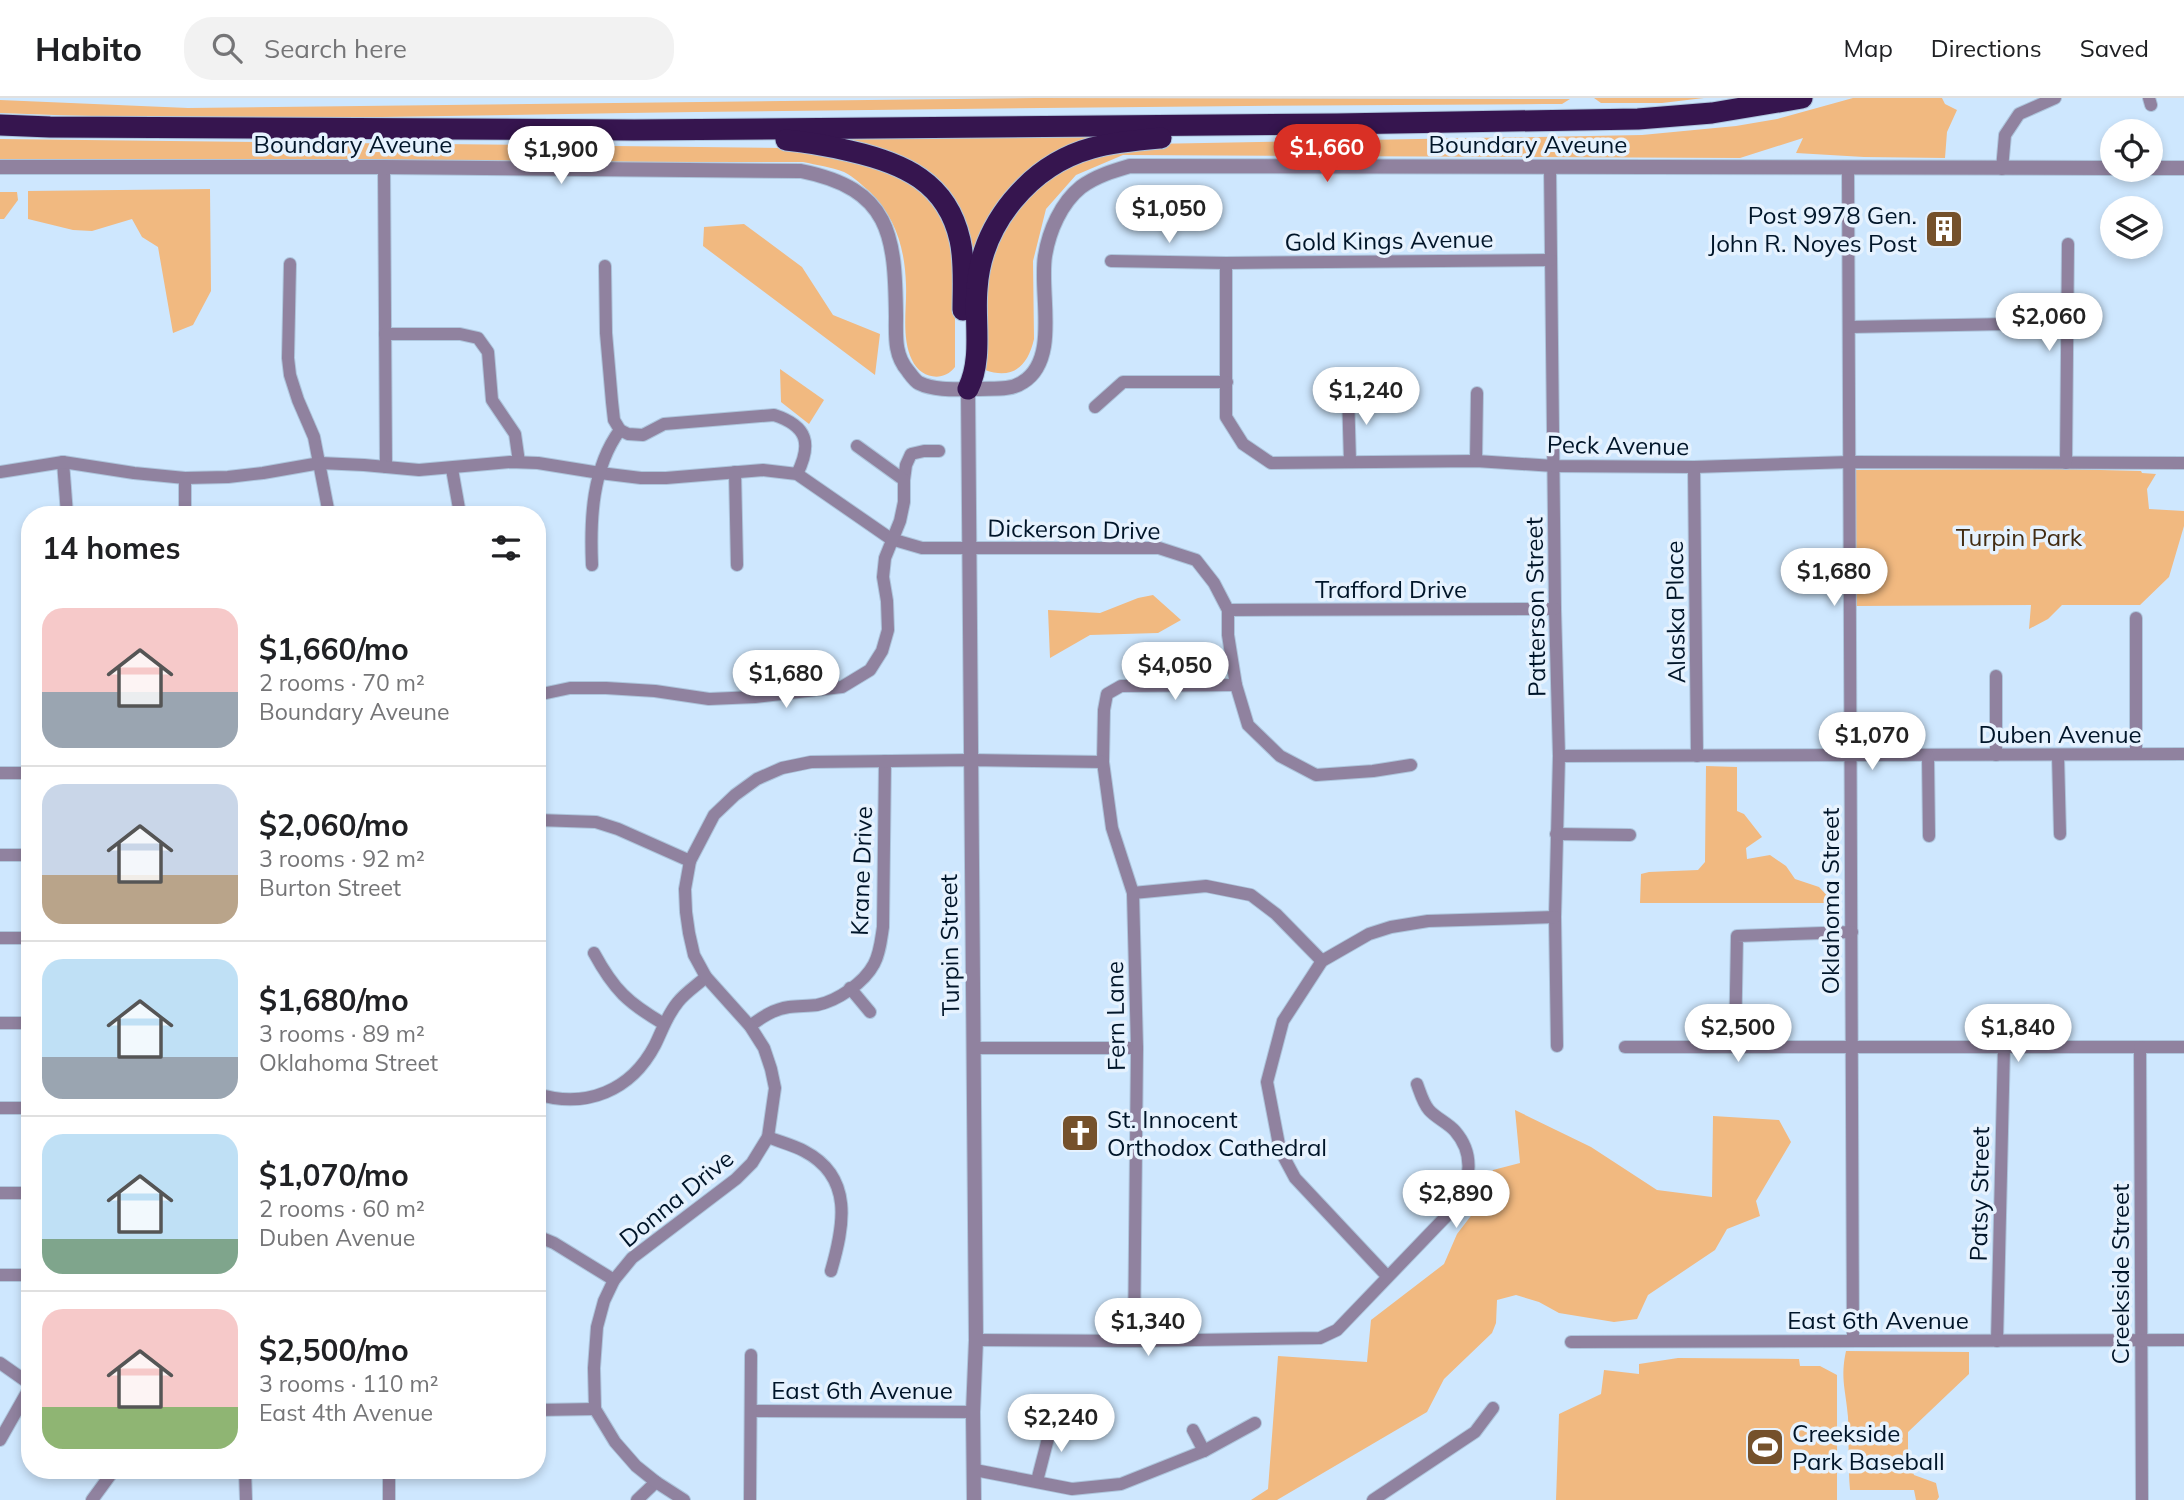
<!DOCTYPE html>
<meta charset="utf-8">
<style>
:root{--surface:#fff;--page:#f2f2f2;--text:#202124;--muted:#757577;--line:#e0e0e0;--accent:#d93025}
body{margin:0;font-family:Mulish,sans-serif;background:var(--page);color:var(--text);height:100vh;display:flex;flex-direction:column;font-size:26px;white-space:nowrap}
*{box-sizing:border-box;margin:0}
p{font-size:23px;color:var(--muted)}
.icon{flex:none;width:38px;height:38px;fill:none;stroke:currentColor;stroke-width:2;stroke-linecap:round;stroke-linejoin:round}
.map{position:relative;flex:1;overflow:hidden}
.side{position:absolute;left:21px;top:408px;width:525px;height:973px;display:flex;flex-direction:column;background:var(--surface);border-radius:28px;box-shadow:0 4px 10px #0003}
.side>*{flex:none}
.tools{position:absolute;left:2100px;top:21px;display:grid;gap:14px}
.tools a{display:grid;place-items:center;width:63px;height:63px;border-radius:50%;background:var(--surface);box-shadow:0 4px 10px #0003;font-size:35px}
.price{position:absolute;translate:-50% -60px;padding:0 16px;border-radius:24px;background:#fff;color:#222;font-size:23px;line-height:46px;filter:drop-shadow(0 2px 4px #0008)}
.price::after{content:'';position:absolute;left:50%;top:42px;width:21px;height:16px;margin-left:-10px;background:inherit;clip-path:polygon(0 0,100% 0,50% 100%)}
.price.active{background:var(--accent);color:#fff}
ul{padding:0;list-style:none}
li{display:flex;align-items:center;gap:21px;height:175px;padding:0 21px}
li+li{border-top:2px solid var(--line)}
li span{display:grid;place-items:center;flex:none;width:196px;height:140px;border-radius:21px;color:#555}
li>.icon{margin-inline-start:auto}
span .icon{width:84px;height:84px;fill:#fffc;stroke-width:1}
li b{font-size:30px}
h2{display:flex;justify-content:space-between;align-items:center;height:84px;padding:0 21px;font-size:30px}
header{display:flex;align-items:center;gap:42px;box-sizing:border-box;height:98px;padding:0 35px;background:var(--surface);border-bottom:2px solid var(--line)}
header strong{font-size:33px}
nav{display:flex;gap:38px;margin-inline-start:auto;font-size:24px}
.search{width:490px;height:63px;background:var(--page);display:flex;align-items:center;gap:18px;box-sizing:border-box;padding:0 24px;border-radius:28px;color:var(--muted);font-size:26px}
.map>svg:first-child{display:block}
.green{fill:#f1b980}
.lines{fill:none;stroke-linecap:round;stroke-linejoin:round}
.minor-casing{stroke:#adc5dc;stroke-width:14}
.tertiary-casing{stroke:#adc5dc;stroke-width:16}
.motorway-casing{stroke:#adc5dc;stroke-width:23}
.minor{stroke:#90829f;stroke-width:12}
.tertiary{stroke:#90829f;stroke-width:14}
.motorway{stroke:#36154f;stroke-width:21}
.labels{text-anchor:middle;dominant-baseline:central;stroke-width:7;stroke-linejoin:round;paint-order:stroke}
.street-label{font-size:24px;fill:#001529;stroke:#e6f2fe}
.poi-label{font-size:24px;fill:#001529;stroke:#e6f2fe;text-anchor:start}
.park-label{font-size:24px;fill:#432c12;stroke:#e6f2fe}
</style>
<header>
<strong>Habito</strong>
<div class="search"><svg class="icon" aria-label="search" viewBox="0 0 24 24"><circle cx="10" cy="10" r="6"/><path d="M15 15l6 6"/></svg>Search here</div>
<nav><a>Map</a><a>Directions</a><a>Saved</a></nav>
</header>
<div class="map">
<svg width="2184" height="1402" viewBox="0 0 2184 1402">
<rect width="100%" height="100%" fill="#cee7fe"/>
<g class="green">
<path d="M1036,0L1570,1L1562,6C1251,7 939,11 628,15C419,18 209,24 0,15V2L188,10Z"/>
<polygon points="1594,0 1704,0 1662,5 1601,5"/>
<path d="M1853,0H1942L1945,6L1957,12L1947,34L1945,60L1864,59L1796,55L1803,40L1740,60L1123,57L1076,77L1046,111L1033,163L1034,241C1028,268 1013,282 985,272V185L997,141L1031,94L1073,65L1150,46L1642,37L1736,28L1777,21Z"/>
<polygon points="1108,38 1038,66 970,192 963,131 884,52 843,40"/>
<path d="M0,41L784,50L832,56L914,83L946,123L955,159V269C943,285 920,280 912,262C901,239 907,211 906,187C905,151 896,120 870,94C862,87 854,79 844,74C831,69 817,67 803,64L0,63Z"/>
<polygon points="210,91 211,193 193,227 173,235 158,149 142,139 132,121 92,133 73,132 28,121 28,93"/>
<polygon points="0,94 17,94 18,102 4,121 0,121"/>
<polygon points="744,126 802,169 833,217 880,236 875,277 703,148 704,129"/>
<polygon points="780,271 824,302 809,326 781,304"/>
<polygon points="2060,371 2141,373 2142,375 2156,376 2147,391 2149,411 2184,413 2184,428 2169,479 2140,507 2062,507 2048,521 2029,531 2031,507 1854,508 1855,372"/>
<polygon points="1153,497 1181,522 1158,535 1090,537 1050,560 1048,512 1100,515 1138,500"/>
<polygon points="1706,668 1737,669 1737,713 1744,716 1762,739 1746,750 1747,761 1770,757 1786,768 1795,781 1819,789 1834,805 1640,805 1641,776 1649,774 1698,772 1705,764"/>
<polygon points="1515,1012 1591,1049 1657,1092 1712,1099 1713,1018 1779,1022 1791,1044 1756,1103 1760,1118 1727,1131 1715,1152 1648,1197 1637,1221 1614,1224 1559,1215 1539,1204 1516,1197 1497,1202 1496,1225 1492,1235 1444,1281 1427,1314 1277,1402 1251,1402 1268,1391 1278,1258 1367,1264 1371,1222 1444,1166 1457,1136 1487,1097 1493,1072 1520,1065"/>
<path d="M1846,1253L1969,1254V1276L1908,1334V1362L1914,1377L1936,1385L1939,1399L1937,1402H1916L1914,1392H1850C1848,1368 1849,1343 1848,1319C1846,1293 1840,1280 1846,1253Z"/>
<polygon points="1678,1260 1799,1261 1800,1268 1820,1268 1837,1277 1837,1402 1556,1402 1559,1316 1601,1296 1604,1272 1639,1276 1639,1266"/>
</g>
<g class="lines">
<defs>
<g id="minor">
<polyline points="2149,0 2151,7"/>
<polyline points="384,69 386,369"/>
<polyline points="1550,69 1555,511 1559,658 1555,819 1557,948"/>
<polyline points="1848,70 1853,1243"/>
<polyline points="2002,71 2005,37 2019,16 2055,0"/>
<polyline points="1111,163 1226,165 1551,162"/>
<polyline points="1226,165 1226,319 1243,346 1271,365 1476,363 1554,368 1694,369 1850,364 2184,365"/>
<polyline points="290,166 288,260 290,277 298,302 314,339 329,416"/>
<polyline points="1850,229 2066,225"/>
<polyline points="385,236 460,236 478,240 488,254 492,302 515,336 519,364"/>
<polyline points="1348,295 1350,364"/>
<polyline points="1095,309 1123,284 1227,284"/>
<path d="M620,332L628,336L643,337L664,326L774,317C808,328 812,346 797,376"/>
<polyline points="1476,363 1477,295"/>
<polyline points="63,364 67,416"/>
<polyline points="2066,365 2068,146"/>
<polyline points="1694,369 1697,658"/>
<polyline points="452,371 460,416"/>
<polyline points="0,374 63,364 134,375 185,380 228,379 263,375 320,365 364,367 419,372 510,364 538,365 600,375 641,380 666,380 763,372 797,376 891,441 922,450 1159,450 1196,462 1214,485 1228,512 1228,537 1236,587 1248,627 1280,658 1316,677 1373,673 1411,667"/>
<polyline points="735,374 737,467"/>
<polyline points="904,382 906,367 911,356 924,353 939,353"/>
<polyline points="185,416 185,380"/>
<path d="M592,467C590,421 592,370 620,332L614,322L612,304L606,235L605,168"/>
<polyline points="1228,512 1555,511"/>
<polyline points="1996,578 1996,657"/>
<polyline points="537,597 570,590 606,590 655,593 709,601 755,599 842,589 870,572 882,553 888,532 887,503 883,479 885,460 900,423 904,404 904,382 857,348"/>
<polyline points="2136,656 2136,520"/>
<polyline points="2058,657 2060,736"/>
<polyline points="1559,658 2184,656"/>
<polyline points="1928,658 1929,738"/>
<polyline points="0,675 30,675"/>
<polyline points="537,722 596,724 618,731 690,763"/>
<polyline points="1556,736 1630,737"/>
<polyline points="0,757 30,757"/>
<polyline points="1133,795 1206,788 1251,797 1276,816 1322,863"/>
<polyline points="0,840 30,840"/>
<path d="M594,855C614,892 628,905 664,926"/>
<polyline points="850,890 870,914"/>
<polyline points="0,925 30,925"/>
<path d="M750,928C762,919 774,911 789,909C798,908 808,908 817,907C837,903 864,885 874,866C880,855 881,842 883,829L885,663"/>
<polyline points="1625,949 2184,949"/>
<polyline points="1735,949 1737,838 1852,834"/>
<polyline points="2140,949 2142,1402"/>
<polyline points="973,950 1137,950"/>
<path d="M537,996C586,1011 631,993 655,947C662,933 667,917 678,904C685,895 697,887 706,879"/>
<polyline points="0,1010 30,1010"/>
<path d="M768,1039C780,1044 793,1047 804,1053C854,1079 844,1128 831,1173"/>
<polyline points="0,1095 30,1095"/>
<polyline points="537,1138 554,1145 614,1182"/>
<polyline points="0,1177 30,1177"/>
<polyline points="1387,1178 1295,1080 1280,1052 1267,984 1283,923 1322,863 1369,836 1391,829 1428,823 1555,819"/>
<path d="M976,1242L1134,1243L1320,1240L1337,1232L1458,1106C1470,1081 1475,1056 1455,1033C1448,1025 1436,1020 1429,1012C1423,1005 1420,994 1417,986"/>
<polyline points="1134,1243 1137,950 1133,795 1112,730 1103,664 1104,612 1107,596 1121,588 1236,587"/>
<polyline points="1997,1243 2004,949"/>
<polyline points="1571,1244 2184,1242"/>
<polyline points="0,1265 30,1286"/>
<polyline points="537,1312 595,1311"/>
<polyline points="751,1313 973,1314"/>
<polyline points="1193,1332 1204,1353"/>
<polyline points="0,1342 30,1289"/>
<polyline points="245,1372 246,1402"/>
<polyline points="975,1372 1072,1391 1121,1386 1204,1353 1255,1325"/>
<polyline points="1037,1383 1053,1321"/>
<polyline points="92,1402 114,1372"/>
<polyline points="389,1402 389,1372"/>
<polyline points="637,1402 656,1384"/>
<polyline points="684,1402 656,1384 636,1368 615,1344 595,1311 594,1270 597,1229 604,1203 614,1182 632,1160 736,1081 752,1065 768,1039 775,990 771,971 764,950 750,928 706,879 694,857 689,835 686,814 685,791 690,763 714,717 735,697 757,681 782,670 811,664 970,662 1103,664"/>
<polyline points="750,1402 751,1257"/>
<polyline points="1373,1402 1475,1334 1493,1310"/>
</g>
<g id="tertiary">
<path d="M0,69H384L801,73C891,91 895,137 896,218C896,238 894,257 908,273C911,277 915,283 919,285C935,293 959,291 977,291C992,290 1010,293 1023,284C1060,261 1039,195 1045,158C1049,133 1061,105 1081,89C1096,78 1113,73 1130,68L2112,70"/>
<polyline points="2151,70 2184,70"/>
<polyline points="968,291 976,1242 973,1314 974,1402"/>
</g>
<g id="motorway">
<polyline points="0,27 50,29 634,32 1337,26 1638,21 1712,15 1802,0"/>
<path d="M786,42C808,44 829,48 850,53C903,65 947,84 960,142C965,164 963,189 963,212"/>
<path d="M968,291C983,261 974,223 977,191C981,126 1030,67 1092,50C1114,44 1138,42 1161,40"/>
</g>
</defs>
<use href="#minor" class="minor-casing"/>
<use href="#tertiary" class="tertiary-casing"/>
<use href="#motorway" class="motorway-casing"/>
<use href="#minor" class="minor"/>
<use href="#tertiary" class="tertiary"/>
<use href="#motorway" class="motorway"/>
</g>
<defs>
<symbol id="building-square" viewBox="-11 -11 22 22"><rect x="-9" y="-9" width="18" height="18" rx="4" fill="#75512b" stroke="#e6f2fe"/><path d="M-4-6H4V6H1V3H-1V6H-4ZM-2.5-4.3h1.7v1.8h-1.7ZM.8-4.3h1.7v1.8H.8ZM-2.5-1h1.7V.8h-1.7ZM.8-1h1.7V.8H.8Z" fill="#fff"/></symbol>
<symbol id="church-square" viewBox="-11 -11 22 22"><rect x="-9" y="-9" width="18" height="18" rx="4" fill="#75512b" stroke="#e6f2fe"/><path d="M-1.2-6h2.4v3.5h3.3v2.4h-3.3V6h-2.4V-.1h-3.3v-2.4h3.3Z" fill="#fff"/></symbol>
<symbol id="stadium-square" viewBox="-11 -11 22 22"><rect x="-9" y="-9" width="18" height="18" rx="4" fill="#75512b" stroke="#e6f2fe"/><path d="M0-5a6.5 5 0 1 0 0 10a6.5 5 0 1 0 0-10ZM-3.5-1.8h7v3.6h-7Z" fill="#fff"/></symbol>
</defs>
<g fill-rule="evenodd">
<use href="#building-square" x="1922" y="109" width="44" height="44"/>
<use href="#church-square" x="1058" y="1013" width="44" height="44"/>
<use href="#stadium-square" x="1743" y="1327" width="44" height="44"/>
</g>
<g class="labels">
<g class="street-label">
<text x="353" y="46">Boundary Aveune</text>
<text x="1528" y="46">Boundary Aveune</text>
<text transform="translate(1389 142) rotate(-1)">Gold Kings Avenue</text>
<text transform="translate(1618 347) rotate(1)">Peck Avenue</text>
<text transform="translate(1074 431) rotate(1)">Dickerson Drive</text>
<text x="1391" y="491">Trafford Drive</text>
<text transform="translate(1535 509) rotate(-91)">Patterson Street</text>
<text transform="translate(1675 514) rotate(-91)">Alaska Place</text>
<text x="2060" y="636">Duben Avenue</text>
<text transform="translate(861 773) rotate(-88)">Krane Drive</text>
<text transform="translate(1830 803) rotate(-90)">Oklahoma Street</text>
<text transform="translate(949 847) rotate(-91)">Turpin Street</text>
<text transform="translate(1115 918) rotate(-91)">Fern Lane</text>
<text transform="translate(1979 1096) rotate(-89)">Patsy Street</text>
<text transform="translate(676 1100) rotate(-39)">Donna Drive</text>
<text transform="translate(2120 1176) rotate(-90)">Creekside Street</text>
<text x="1878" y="1222">East 6th Avenue</text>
<text x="862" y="1292">East 6th Avenue</text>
</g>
<g class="poi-label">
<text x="1917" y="117" text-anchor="end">Post 9978 Gen.<tspan x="1917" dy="28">John R. Noyes Post</tspan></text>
<text x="1107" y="1021">St. Innocent<tspan x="1107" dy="28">Orthodox Cathedral</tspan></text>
<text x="1792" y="1335">Creekside<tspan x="1792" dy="28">Park Baseball</tspan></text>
</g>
<g class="park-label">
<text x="2019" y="439">Turpin Park</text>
</g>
</g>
</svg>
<div class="tools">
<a><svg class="icon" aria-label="locate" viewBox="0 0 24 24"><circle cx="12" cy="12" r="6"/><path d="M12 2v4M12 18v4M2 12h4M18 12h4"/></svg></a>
<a><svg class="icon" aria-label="layers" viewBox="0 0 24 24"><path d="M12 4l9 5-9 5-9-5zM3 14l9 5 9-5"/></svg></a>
</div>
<b class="price active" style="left:1327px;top:86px">$1,660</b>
<b class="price" style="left:561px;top:88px">$1,900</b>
<b class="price" style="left:1169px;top:147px">$1,050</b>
<b class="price" style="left:2049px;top:255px">$2,060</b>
<b class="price" style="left:1366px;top:329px">$1,240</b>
<b class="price" style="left:1834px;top:510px">$1,680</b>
<b class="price" style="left:1175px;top:604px">$4,050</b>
<b class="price" style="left:786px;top:612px">$1,680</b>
<b class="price" style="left:1872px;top:674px">$1,070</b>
<b class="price" style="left:1738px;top:966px">$2,500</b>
<b class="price" style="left:2018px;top:966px">$1,840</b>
<b class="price" style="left:1456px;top:1132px">$2,890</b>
<b class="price" style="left:1148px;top:1260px">$1,340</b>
<b class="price" style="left:1061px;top:1356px">$2,240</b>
<section class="side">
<h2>14 homes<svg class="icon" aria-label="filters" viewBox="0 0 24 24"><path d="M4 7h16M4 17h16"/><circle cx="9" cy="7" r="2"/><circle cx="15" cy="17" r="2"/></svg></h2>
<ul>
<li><span style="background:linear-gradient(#f6c9c9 60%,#9aa5b1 0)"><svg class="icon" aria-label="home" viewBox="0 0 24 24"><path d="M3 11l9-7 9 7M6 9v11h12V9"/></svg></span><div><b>$1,660/mo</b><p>2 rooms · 70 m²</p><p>Boundary Aveune</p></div></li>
<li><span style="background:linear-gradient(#c9d6e8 65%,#b9a48a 0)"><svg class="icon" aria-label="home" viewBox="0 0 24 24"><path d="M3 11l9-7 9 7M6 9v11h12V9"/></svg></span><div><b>$2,060/mo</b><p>3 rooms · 92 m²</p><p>Burton Street</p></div></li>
<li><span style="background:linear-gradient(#bfe0f5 70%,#9aa5b1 0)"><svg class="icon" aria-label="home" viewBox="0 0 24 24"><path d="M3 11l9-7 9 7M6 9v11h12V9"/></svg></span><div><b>$1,680/mo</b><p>3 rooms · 89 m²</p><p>Oklahoma Street</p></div></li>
<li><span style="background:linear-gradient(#bfe0f5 75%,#7fa58c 0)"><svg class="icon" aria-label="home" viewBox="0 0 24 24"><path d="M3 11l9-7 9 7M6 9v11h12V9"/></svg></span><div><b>$1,070/mo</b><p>2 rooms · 60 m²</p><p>Duben Avenue</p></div></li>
<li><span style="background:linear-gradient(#f6c9c9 70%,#8fb573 0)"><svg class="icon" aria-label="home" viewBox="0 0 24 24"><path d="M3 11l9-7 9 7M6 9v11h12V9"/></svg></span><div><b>$2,500/mo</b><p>3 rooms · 110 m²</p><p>East 4th Avenue</p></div></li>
</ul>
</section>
</div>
